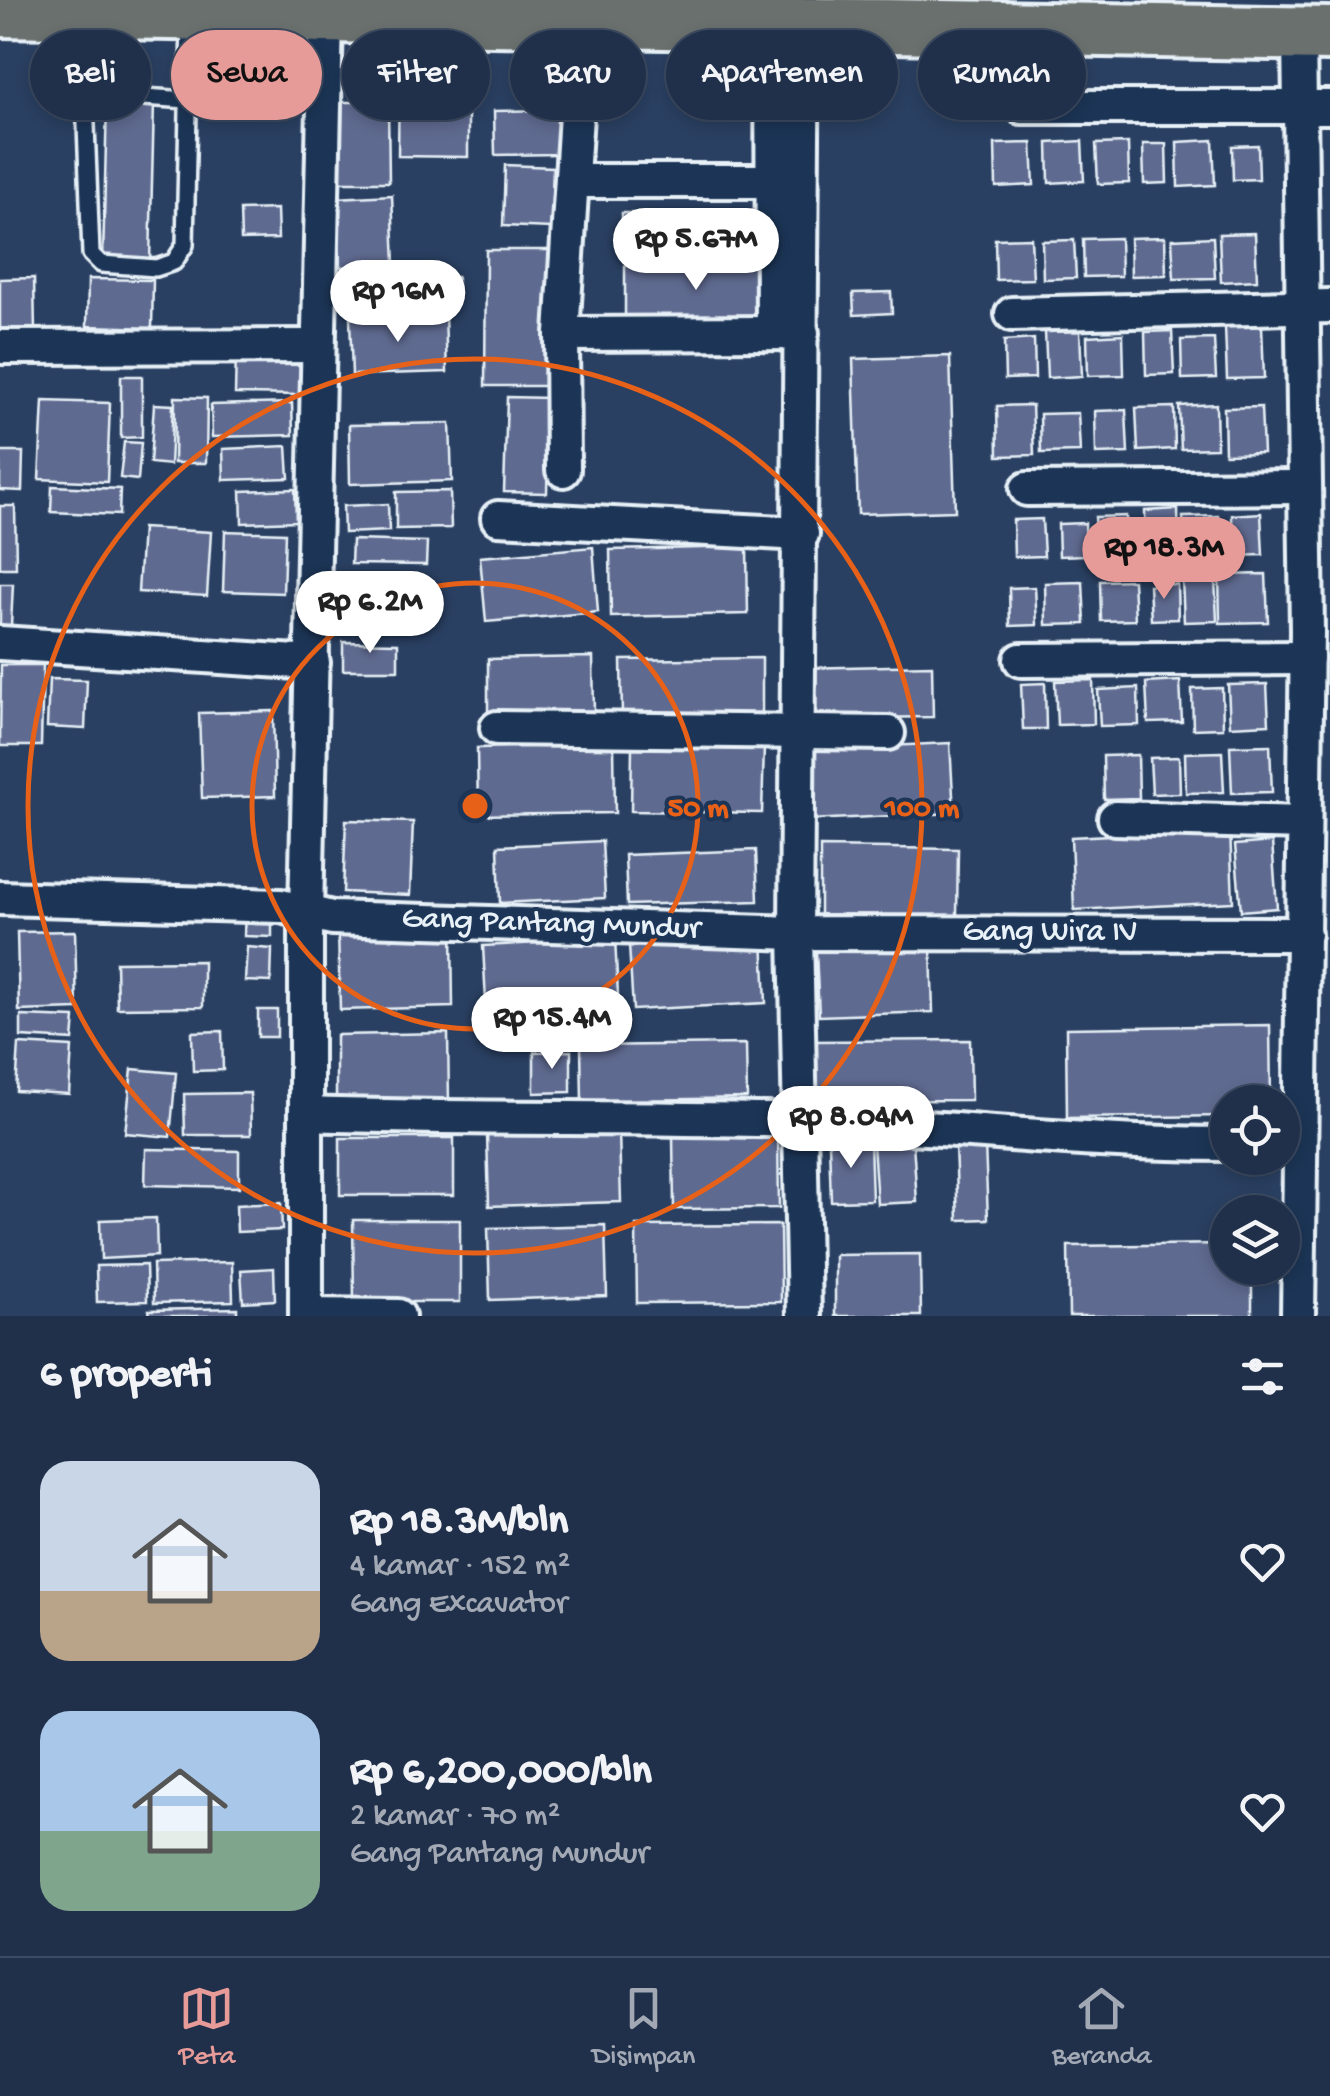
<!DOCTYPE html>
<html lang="id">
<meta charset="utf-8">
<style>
:root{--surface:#20304a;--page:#283851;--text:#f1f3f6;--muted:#a2a9b5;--line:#3d4b62;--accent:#e69b98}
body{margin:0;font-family:"Gochi Hand",sans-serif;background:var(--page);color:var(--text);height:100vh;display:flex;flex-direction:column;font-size:38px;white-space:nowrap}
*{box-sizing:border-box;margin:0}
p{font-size:32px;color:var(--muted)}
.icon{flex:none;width:55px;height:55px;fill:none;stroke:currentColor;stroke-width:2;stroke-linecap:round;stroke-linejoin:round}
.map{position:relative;height:1316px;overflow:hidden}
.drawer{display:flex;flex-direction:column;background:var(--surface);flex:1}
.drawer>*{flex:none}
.guide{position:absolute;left:30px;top:30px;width:1270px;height:90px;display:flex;gap:20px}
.tools{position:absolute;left:1210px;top:1085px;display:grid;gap:20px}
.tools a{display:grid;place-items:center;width:90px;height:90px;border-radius:50%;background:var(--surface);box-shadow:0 5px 15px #0003,0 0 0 2px var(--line);font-size:50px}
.price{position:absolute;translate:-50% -85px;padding:0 22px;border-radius:35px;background:#fff;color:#222;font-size:32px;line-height:65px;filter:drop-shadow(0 2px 5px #0008)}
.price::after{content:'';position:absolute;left:50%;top:60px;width:30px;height:22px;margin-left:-15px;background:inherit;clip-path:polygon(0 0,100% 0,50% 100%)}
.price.selected{background:var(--accent);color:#111}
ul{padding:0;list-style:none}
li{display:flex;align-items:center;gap:30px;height:250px;padding:0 40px}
li span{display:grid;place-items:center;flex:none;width:280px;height:200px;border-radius:30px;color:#555}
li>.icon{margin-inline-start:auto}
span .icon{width:120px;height:120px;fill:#fffc;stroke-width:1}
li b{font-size:42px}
h2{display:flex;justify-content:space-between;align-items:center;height:120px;padding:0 40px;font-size:42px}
.tag{padding:0 35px;border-radius:45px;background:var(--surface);box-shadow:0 5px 15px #0003,0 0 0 2px var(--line);font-size:35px;line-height:90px}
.tag.selected{background:var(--accent);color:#111}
.menu{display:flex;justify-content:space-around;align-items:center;height:140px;border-top:2px solid var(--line);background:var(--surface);font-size:28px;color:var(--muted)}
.menu a{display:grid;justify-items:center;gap:5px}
.menu .selected{color:var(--accent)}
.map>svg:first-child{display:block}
.building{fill:#5e6b90;stroke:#e8f1f8;stroke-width:2.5}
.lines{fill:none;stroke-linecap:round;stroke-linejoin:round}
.service-casing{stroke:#e8f1f8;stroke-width:22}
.minor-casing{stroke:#e8f1f8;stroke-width:40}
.trunk-casing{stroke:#e8f1f8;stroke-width:60}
.service{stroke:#1d3557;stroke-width:15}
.minor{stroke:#1d3557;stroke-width:32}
.trunk{stroke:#6a706d;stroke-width:52}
.ring{fill:none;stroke:#e86118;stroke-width:5}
.labels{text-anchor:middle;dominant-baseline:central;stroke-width:8;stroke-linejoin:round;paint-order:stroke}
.street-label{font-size:32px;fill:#e8f1f8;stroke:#1d3557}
.centre{fill:#e86118;stroke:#1d3557;stroke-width:5}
.ring-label{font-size:30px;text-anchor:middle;font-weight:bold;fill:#e86118;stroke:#1d3557;stroke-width:8;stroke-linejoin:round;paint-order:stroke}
</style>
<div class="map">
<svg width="1330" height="1316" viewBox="0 0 1330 1316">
<rect width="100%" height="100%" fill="#2a4062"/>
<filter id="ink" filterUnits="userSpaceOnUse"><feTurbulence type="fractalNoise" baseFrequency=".01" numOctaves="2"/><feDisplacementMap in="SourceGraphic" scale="20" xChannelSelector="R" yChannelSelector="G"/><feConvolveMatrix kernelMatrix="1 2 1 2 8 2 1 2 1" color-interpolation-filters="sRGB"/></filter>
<g filter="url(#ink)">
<g class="building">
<polygon points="532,70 564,71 563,105 532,104"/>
<polygon points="399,74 468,74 468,157 398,156"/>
<polygon points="107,102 154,104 150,261 103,260"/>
<polygon points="334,102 388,102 389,182 335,182"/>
<polygon points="558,110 558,154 495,155 494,111"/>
<polygon points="1213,140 1215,185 1178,187 1177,142"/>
<polygon points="1082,141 1084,181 1049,183 1048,143"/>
<polygon points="1032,143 1034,185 996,187 995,144"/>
<polygon points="1128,143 1129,183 1098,184 1096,144"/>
<polygon points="1143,144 1166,144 1167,183 1144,184"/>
<polygon points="1258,145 1259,179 1233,180 1232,146"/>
<polygon points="505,165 553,167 551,228 503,226"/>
<polygon points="392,195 395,264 340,267 337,198"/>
<polygon points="277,209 278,239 241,240 240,210"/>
<polygon points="622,213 740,214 739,256 622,254"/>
<polygon points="1255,233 1257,280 1221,282 1219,234"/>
<polygon points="1165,237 1166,275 1131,276 1130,238"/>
<polygon points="1213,237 1215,278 1174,279 1172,239"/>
<polygon points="1031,238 1033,279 996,280 995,239"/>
<polygon points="1120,238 1121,276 1084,277 1083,239"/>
<polygon points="1074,240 1076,278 1043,279 1042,241"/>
<polygon points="486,250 550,250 549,386 485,386"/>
<polygon points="625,265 767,265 768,320 625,320"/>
<polygon points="457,277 457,300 350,302 349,278"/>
<polygon points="34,278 35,332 0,333 0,279"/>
<polygon points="88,279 153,280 152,328 87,326"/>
<polygon points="891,292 892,313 854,315 853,293"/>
<polygon points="445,315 447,372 352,375 350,318"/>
<polygon points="1262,326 1264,378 1227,379 1225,327"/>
<polygon points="1080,331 1082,376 1047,378 1045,332"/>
<polygon points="1172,331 1174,374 1146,375 1145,332"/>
<polygon points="1123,334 1124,375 1088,376 1087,336"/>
<polygon points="1034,339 1035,378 1005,379 1004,341"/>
<polygon points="1214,339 1216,378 1182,379 1181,340"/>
<polygon points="236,352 302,353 301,395 235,394"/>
<polygon points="950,356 955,511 858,514 853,359"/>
<polygon points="121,376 142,376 142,437 121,438"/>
<polygon points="175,397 207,398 206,463 174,463"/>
<polygon points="507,397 549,398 547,493 504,492"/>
<polygon points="43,401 110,403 107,482 39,479"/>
<polygon points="292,403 293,435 212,437 211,405"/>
<polygon points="154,404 173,405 170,465 150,463"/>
<polygon points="1216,404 1217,448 1181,449 1179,406"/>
<polygon points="1032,405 1034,455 998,456 997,406"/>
<polygon points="1174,407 1175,449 1138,451 1136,408"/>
<polygon points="1261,407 1263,453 1225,454 1224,408"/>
<polygon points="1126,410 1128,453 1096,454 1095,411"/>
<polygon points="1078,413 1080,452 1041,453 1040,414"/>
<polygon points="450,423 452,481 350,484 349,425"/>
<polygon points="124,442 141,443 138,480 120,478"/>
<polygon points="287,446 289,478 224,480 223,449"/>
<polygon points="0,452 23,452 22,491 0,490"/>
<polygon points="52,486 120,489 119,515 51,512"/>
<polygon points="295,489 296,521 242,523 241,491"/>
<polygon points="450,491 451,528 396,529 396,492"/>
<polygon points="388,504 389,531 344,533 343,506"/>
<polygon points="0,506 15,506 16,568 0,568"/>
<polygon points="1178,509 1179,553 1146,555 1145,511"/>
<polygon points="1261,513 1263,555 1233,556 1232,515"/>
<polygon points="1126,516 1127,556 1097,557 1095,517"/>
<polygon points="1218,516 1219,552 1185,553 1183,517"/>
<polygon points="1042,519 1044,556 1014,557 1013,520"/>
<polygon points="1085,523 1086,555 1059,556 1058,524"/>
<polygon points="142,528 211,532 207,596 138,592"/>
<polygon points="225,531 285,533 283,593 223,591"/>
<polygon points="352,540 427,542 426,565 351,564"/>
<polygon points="593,547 598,612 486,622 480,557"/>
<polygon points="747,547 748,614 611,617 610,550"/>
<polygon points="1266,574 1268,622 1220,623 1219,575"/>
<polygon points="358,577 412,578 412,616 358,616"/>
<polygon points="1215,578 1217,621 1184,622 1182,579"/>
<polygon points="1133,580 1135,620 1101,621 1100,581"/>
<polygon points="1083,582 1085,624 1046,625 1045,583"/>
<polygon points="0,584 13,584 11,626 0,626"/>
<polygon points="1177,584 1178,619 1151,620 1149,585"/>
<polygon points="1035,587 1037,625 1010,626 1009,588"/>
<polygon points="343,642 398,643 398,670 343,670"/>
<polygon points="593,657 594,713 488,715 488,659"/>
<polygon points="762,658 762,714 622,716 621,660"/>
<polygon points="1,665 43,665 41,746 0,746"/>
<polygon points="932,665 933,717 802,719 801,668"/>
<polygon points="49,679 87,680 85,729 47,727"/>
<polygon points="1093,680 1094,724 1057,725 1055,681"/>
<polygon points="1180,681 1182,722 1148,723 1146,683"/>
<polygon points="1045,683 1046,729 1023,729 1021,684"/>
<polygon points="1267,684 1269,724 1230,726 1228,685"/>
<polygon points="1138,688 1139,725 1100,726 1098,690"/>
<polygon points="1222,688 1223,728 1193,729 1192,689"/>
<polygon points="273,711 275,796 202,798 199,713"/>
<polygon points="950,743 954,813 810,820 806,750"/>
<polygon points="614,745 615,813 478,815 477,748"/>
<polygon points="1270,745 1272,792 1232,793 1230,746"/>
<polygon points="632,746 764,747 762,813 631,811"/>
<polygon points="1222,752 1224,792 1186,793 1185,753"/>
<polygon points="1138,755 1139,798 1104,799 1103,756"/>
<polygon points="1179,757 1180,793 1152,794 1150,758"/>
<polygon points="346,820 413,822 410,895 343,892"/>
<polygon points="1230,829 1233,902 1074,910 1071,837"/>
<polygon points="602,841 605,898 500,903 498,846"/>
<polygon points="1272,842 1277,908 1241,911 1235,845"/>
<polygon points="820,847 958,849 957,916 820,914"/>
<polygon points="756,850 758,901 627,905 625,855"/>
<polygon points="245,908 272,909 272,937 244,936"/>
<polygon points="452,927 453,1007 340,1010 338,929"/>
<polygon points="75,931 77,1009 19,1011 17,932"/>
<polygon points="763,938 766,1003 633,1010 629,945"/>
<polygon points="615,939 618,995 486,1002 483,946"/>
<polygon points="247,947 272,949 271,982 245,981"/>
<polygon points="931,947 933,1012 819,1016 816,951"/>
<polygon points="203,961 203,1007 117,1008 116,962"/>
<rect x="258" y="1010" width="19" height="27"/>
<polygon points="21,1016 75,1018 73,1040 21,1037"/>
<polygon points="1270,1025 1271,1102 1228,1102 1228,1116 1067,1118 1066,1028"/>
<polygon points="222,1031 223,1070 193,1071 192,1032"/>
<polygon points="448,1033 449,1102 336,1103 336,1035"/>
<polygon points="970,1040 971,1100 811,1101 810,1041"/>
<polygon points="19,1044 72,1047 69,1094 16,1091"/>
<polygon points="746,1044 747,1098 582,1101 581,1046"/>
<polygon points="571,1051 571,1092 534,1093 534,1052"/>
<polygon points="132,1069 176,1073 170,1137 125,1133"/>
<polygon points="250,1093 251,1135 185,1135 184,1094"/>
<polygon points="619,1131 621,1202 489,1206 487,1135"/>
<polygon points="778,1133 779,1208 674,1209 673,1135"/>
<rect x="340" y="1138" width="114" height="57"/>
<polygon points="870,1140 872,1200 831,1201 829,1142"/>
<polygon points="913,1142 917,1202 877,1204 873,1144"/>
<polygon points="985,1144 988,1219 958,1220 955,1145"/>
<polygon points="146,1149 239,1151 239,1187 145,1185"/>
<polygon points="281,1203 282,1230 237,1232 236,1205"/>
<polygon points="156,1218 157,1256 101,1259 100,1220"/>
<polygon points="353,1220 460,1220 460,1302 354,1302"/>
<polygon points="605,1225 607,1296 490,1300 488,1228"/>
<polygon points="780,1225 781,1302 637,1303 636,1226"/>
<polygon points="1228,1244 1228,1268 1252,1268 1252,1316 1069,1316 1068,1246"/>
<polygon points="920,1254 921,1316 835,1316 835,1255"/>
<polygon points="232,1262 233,1301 154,1303 153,1264"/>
<polygon points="146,1265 147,1301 97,1302 96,1266"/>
<polygon points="274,1268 275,1300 243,1302 241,1270"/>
<polygon points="237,1308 237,1316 150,1316 149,1310"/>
</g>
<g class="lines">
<defs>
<g id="service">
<polyline points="82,21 91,254 101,264 156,268 174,262 185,245 190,22"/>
<polyline points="84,93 188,100"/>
</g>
<g id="minor">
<polyline points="803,6 796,933 804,1316"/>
<polyline points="582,21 562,334 802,333"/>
<polyline points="772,24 773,333"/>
<polyline points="1022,107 1330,107"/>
<polyline points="575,181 772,181"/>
<polyline points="1012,314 1330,306"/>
<polyline points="562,334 563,470"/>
<polyline points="0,347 318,346"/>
<polyline points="1027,489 1304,487"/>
<polyline points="498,518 802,534"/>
<polyline points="0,643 313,663"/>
<polyline points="1021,660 1307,658"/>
<polyline points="497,728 888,733"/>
<polyline points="1115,818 1304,823"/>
<polyline points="0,898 281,906 332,918 796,933 1304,934"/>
<path d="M308,1114C473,1120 638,1116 802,1121C945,1126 1085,1144 1228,1144"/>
<polyline points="306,1315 398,1316"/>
<polyline points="306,1316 306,914 326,16"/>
<polyline points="1298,1316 1307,631 1299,34"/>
</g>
<polyline id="trunk" points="0,10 1330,34"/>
</defs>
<use href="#service" class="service-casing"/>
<use href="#minor" class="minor-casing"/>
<use href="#trunk" class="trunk-casing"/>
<use href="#service" class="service"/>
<use href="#minor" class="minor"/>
<use href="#trunk" class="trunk"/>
</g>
</g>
<g class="ring">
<circle cx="475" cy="806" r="223"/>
<circle cx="475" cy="806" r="447"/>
</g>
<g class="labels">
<g class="street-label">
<text transform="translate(551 925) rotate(2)">Gang Pantang Mundur</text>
<text x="1050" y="933">Gang Wira IV</text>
</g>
</g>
<circle cx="475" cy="806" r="15" class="centre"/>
<g class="ring-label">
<text x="698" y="816">50 m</text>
<text x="922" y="816">100 m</text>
</g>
</svg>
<div class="tools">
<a><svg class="icon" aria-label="locate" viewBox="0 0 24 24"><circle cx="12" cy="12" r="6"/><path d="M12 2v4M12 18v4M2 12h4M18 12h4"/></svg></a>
<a><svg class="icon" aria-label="layers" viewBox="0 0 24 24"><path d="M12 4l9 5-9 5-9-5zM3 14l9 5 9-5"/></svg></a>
</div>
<b class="price" style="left:696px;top:293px">Rp 5.67M</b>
<b class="price" style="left:398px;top:345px">Rp 16M</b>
<b class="price selected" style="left:1164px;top:602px">Rp 18.3M</b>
<b class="price" style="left:370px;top:656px">Rp 6.2M</b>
<b class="price" style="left:552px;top:1072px">Rp 15.4M</b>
<b class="price" style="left:851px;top:1171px">Rp 8.04M</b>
<div class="guide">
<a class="tag">Beli</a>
<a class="tag selected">Sewa</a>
<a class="tag">Filter</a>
<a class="tag">Baru</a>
<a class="tag">Apartemen</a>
<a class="tag">Rumah</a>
</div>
</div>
<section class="drawer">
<h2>6 properti<svg class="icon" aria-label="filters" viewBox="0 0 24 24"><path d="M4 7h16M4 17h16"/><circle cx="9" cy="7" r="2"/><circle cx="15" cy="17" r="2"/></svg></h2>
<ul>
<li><span style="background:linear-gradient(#c9d6e8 65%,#b9a48a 0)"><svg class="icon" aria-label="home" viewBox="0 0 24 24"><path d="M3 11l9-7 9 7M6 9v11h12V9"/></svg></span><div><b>Rp 18.3M/bln</b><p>4 kamar · 152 m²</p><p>Gang Excavator</p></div><svg class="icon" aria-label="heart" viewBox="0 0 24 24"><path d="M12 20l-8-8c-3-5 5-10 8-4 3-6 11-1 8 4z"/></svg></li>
<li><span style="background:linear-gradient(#a9c7e8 60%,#7fa58c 0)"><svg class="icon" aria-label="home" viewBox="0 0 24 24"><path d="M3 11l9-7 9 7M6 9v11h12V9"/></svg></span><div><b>Rp 6,200,000/bln</b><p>2 kamar · 70 m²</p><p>Gang Pantang Mundur</p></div><svg class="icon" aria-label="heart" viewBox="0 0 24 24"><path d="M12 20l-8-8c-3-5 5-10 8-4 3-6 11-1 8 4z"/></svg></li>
</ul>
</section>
<nav class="menu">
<a class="selected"><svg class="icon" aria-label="map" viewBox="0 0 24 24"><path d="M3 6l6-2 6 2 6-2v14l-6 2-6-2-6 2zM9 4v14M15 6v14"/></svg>Peta</a>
<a><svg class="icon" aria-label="saved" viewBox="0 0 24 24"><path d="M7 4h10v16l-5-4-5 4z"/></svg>Disimpan</a>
<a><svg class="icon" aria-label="home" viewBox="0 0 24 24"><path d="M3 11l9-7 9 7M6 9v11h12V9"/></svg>Beranda</a>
</nav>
